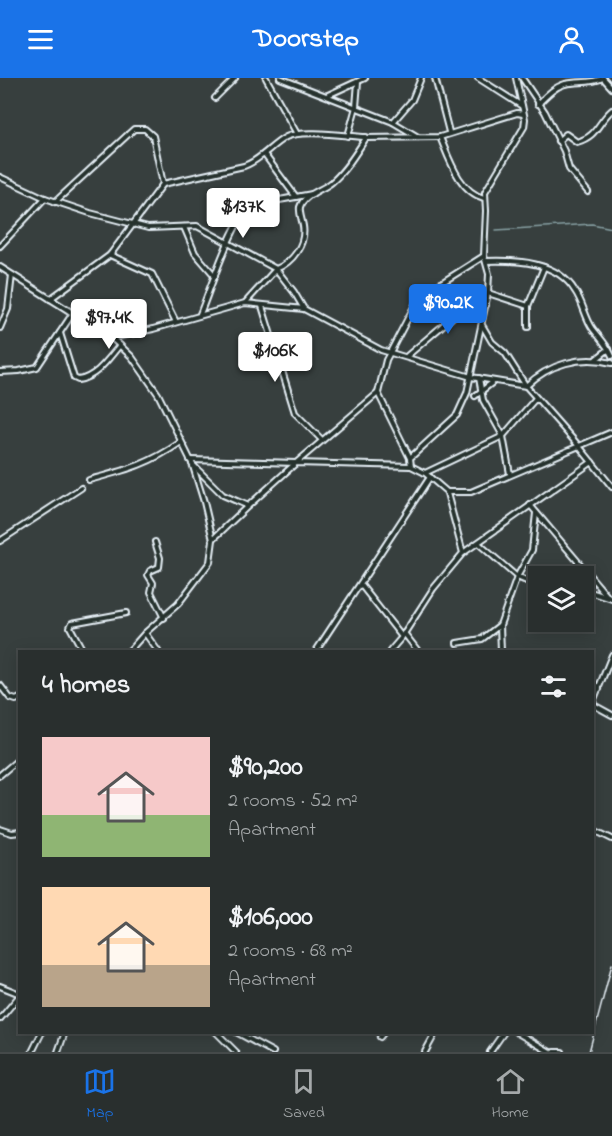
<!DOCTYPE html>
<meta charset="utf-8">
<style>
:root{--surface:#292f2e;--page:#353b3a;--text:#f1f3f6;--muted:#a5a9aa;--line:#454a4a;--accent:#1a73e8}
body{margin:0;font-family:"Indie Flower",sans-serif;background:var(--page);color:var(--text);height:100vh;display:flex;flex-direction:column;font-size:22px;white-space:nowrap}
*{box-sizing:border-box;margin:0}
p{font-size:20px;color:var(--muted)}
.icon{flex:none;width:33px;height:33px;fill:none;stroke:currentColor;stroke-width:2;stroke-linecap:round;stroke-linejoin:round}
.map{position:relative;flex:1;overflow:hidden}
.side{position:absolute;left:18px;top:572px;width:576px;height:384px;display:flex;flex-direction:column;background:var(--surface);border-radius:0px;box-shadow:0 3px 15px #0003,0 0 0 2px var(--line)}
.side>*{flex:none}
.controls{position:absolute;left:528px;top:488px;display:grid;gap:12px}
.controls a{display:grid;place-items:center;width:66px;height:66px;border-radius:0px;background:var(--surface);box-shadow:0 3px 15px #0003,0 0 0 2px var(--line);font-size:30px}
.price{position:absolute;translate:-50% -51px;padding:0 14px;border-radius:6px;background:#fff;color:#222;font-size:20px;line-height:39px;filter:drop-shadow(0 2px 3px #0008)}
.price::after{content:'';position:absolute;left:50%;top:36px;width:18px;height:14px;margin-left:-9px;background:inherit;clip-path:polygon(0 0,100% 0,50% 100%)}
.price.selected{background:var(--accent);color:#fff}
ul{padding:0;list-style:none}
li{display:flex;align-items:center;gap:18px;height:150px;padding:0 24px}
li span{display:grid;place-items:center;flex:none;width:168px;height:120px;border-radius:0px;color:#555}
li>.icon{margin-inline-start:auto}
span .icon{width:72px;height:72px;fill:#fffc;stroke-width:1}
li b{font-size:26px}
h2{display:flex;justify-content:space-between;align-items:center;height:72px;padding:0 24px;font-size:26px}
header{display:flex;justify-content:space-between;align-items:center;height:78px;padding:0 24px;background:var(--accent);color:#fff;font-size:27px;font-weight:700}
.menu{display:flex;justify-content:space-around;align-items:center;height:84px;border-top:2px solid var(--line);background:var(--surface);font-size:16px;color:var(--muted)}
.menu a{display:grid;justify-items:center;gap:3px}
.menu .selected{color:var(--accent)}
.map>svg:first-child{display:block}
.lines{fill:none;stroke-linecap:round;stroke-linejoin:round}
.stream{stroke:#87a0a3;stroke-width:1.5}
.street-casing{stroke:#e8f1f8;stroke-width:8}
.street{stroke:#26332d;stroke-width:4}
.rail{stroke:#e8f1f8;stroke-width:1.5}
</style>
<header><svg class="icon" aria-label="menu" viewBox="0 0 24 24"><path d="M4 6h16M4 12h16M4 18h16"/></svg>Doorstep<svg class="icon" aria-label="person" viewBox="0 0 24 24"><circle cx="12" cy="8" r="4"/><path d="M4 21q1-7 8-7t8 7"/></svg></header>
<div class="map">
<svg width="612" height="974" viewBox="0 0 612 974">
<rect width="100%" height="100%" fill="#373f3e"/>
<filter id="ink" filterUnits="userSpaceOnUse"><feTurbulence type="fractalNoise" baseFrequency=".0167" numOctaves="2"/><feDisplacementMap in="SourceGraphic" scale="12" xChannelSelector="R" yChannelSelector="G"/><feConvolveMatrix kernelMatrix="1 2 1 2 8 2 1 2 1" color-interpolation-filters="sRGB"/></filter>
<g filter="url(#ink)">
<g class="lines">
<polyline class="stream" points="496,152 592,146 612,150"/>
<defs>
<g id="street">
<polyline points="266,0 297,56"/>
<polyline points="280,0 393,44 418,59"/>
<polyline points="435,0 449,54"/>
<polyline points="478,0 522,28"/>
<polyline points="522,0 545,34 564,73 569,91 588,114"/>
<polyline points="603,0 612,10"/>
<polyline points="328,17 365,0"/>
<polyline points="215,20 235,0"/>
<path d="M538,26C546,18 554,9 565,6C578,3 591,6 603,0"/>
<polyline points="393,44 412,22 421,0"/>
<polyline points="348,58 356,29 358,4"/>
<path d="M440,59C449,80 459,114 484,120"/>
<path d="M558,63L566,56L577,64C598,58 597,45 612,32"/>
<polyline points="264,76 296,119"/>
<polyline points="0,99 45,120"/>
<polyline points="55,124 134,51 145,51 153,58 163,106"/>
<polyline points="184,149 195,175 215,198"/>
<polyline points="0,168 45,120 90,135 148,150 197,148 276,191 294,214 304,231"/>
<polyline points="110,177 152,196 176,244"/>
<path d="M486,183C517,182 557,183 575,213C583,224 585,240 593,251C600,260 607,267 612,278"/>
<polyline points="0,189 112,260 132,279 158,316 192,385 204,424 213,462 210,484 178,526 145,555 129,573"/>
<polyline points="488,215 528,228"/>
<path d="M50,221L110,177L163,106L244,88C261,82 271,67 286,59C302,51 347,58 366,59"/>
<path d="M246,224L276,191C293,184 306,166 303,148C302,142 299,135 300,129C304,116 323,112 332,104C346,92 356,75 366,60L440,59L517,35L523,36"/>
<polyline points="262,228 295,335 322,362"/>
<path d="M200,236C210,212 233,140 252,127L312,116"/>
<polyline points="482,247 492,264 505,275 526,308 578,367 612,409"/>
<polyline points="528,249 528,228 544,189"/>
<polyline points="0,250 8,231 12,197"/>
<path d="M60,255L74,300L78,302C97,299 108,281 120,267"/>
<polyline points="112,260 153,251 245,225 304,231 381,272 471,299 526,308"/>
<polyline points="407,278 462,231 486,227"/>
<polyline points="596,281 609,271"/>
<polyline points="0,294 19,293 37,289 73,235"/>
<polyline points="479,300 483,322 503,358 510,396"/>
<path d="M526,308C549,286 580,277 612,285"/>
<polyline points="475,318 493,304"/>
<polyline points="410,380 378,315 386,282 419,219 484,178"/>
<polyline points="190,382 296,385 378,315"/>
<polyline points="192,386 223,417 248,428 296,385 411,388 425,395 447,414 471,414 612,354"/>
<polyline points="411,388 410,380 457,337 467,315 488,215 489,196 484,178 486,133 485,114 524,49 525,41 516,0"/>
<polyline points="425,395 503,358 536,320"/>
<path d="M89,402C126,392 148,387 181,364"/>
<polyline points="530,427 608,519"/>
<polyline points="213,461 248,428"/>
<polyline points="0,463 81,410"/>
<polyline points="155,464 160,480 159,489 150,493 148,497 153,505 151,514 164,540"/>
<polyline points="478,465 517,499 538,508"/>
<polyline points="463,475 592,384"/>
<polyline points="361,507 402,559"/>
<polyline points="584,512 612,521"/>
<polyline points="145,555 158,573"/>
<polyline points="404,555 418,573"/>
<polyline points="457,565 482,561 500,547"/>
<polyline points="83,573 70,549 72,545 126,535"/>
<polyline points="316,573 430,399"/>
<polyline points="390,573 402,559 433,511 463,475 447,415"/>
<polyline points="501,573 500,547 517,499 532,472 536,435"/>
<polyline points="592,604 599,611"/>
<polyline points="0,607 10,620 16,622 20,620"/>
<polyline points="592,626 612,577"/>
<polyline points="592,626 612,637"/>
<polyline points="0,697 20,680"/>
<polyline points="0,751 12,755 20,754"/>
<polyline points="592,751 612,761"/>
<polyline points="0,908 20,916"/>
<polyline points="0,941 20,917"/>
<polyline points="216,954 236,974"/>
<polyline points="236,954 273,974"/>
<polyline points="516,954 550,974"/>
<polyline points="380,959 384,954"/>
<polyline points="32,974 42,954"/>
<polyline points="58,974 65,954"/>
<polyline points="425,974 436,954"/>
<polyline points="490,974 504,954"/>
<polyline points="554,974 562,974"/>
</g>
</defs>
<use href="#street" class="street-casing"/>
<use href="#street" class="street"/>
<polyline class="rail" points="589,974 612,886"/>
</g>
</g>
</svg>
<div class="controls">
<a><svg class="icon" aria-label="layers" viewBox="0 0 24 24"><path d="M12 4l9 5-9 5-9-5zM3 14l9 5 9-5"/></svg></a>
</div>
<b class="price" style="left:243px;top:161px">$137K</b>
<b class="price selected" style="left:448px;top:257px">$90.2K</b>
<b class="price" style="left:109px;top:272px">$97.4K</b>
<b class="price" style="left:275px;top:305px">$106K</b>
<section class="side">
<h2>4 homes<svg class="icon" aria-label="filters" viewBox="0 0 24 24"><path d="M4 7h16M4 17h16"/><circle cx="9" cy="7" r="2"/><circle cx="15" cy="17" r="2"/></svg></h2>
<ul>
<li><span style="background:linear-gradient(#f6c9c9 65%,#8fb573 0)"><svg class="icon" aria-label="home" viewBox="0 0 24 24"><path d="M3 11l9-7 9 7M6 9v11h12V9"/></svg></span><div><b>$90,200</b><p>2 rooms · 52 m²</p><p>Apartment</p></div></li>
<li><span style="background:linear-gradient(#ffd9b3 65%,#b9a48a 0)"><svg class="icon" aria-label="home" viewBox="0 0 24 24"><path d="M3 11l9-7 9 7M6 9v11h12V9"/></svg></span><div><b>$106,000</b><p>2 rooms · 68 m²</p><p>Apartment</p></div></li>
</ul>
</section>
</div>
<nav class="menu">
<a class="selected"><svg class="icon" aria-label="map" viewBox="0 0 24 24"><path d="M3 6l6-2 6 2 6-2v14l-6 2-6-2-6 2zM9 4v14M15 6v14"/></svg>Map</a>
<a><svg class="icon" aria-label="saved" viewBox="0 0 24 24"><path d="M7 4h10v16l-5-4-5 4z"/></svg>Saved</a>
<a><svg class="icon" aria-label="home" viewBox="0 0 24 24"><path d="M3 11l9-7 9 7M6 9v11h12V9"/></svg>Home</a>
</nav>
